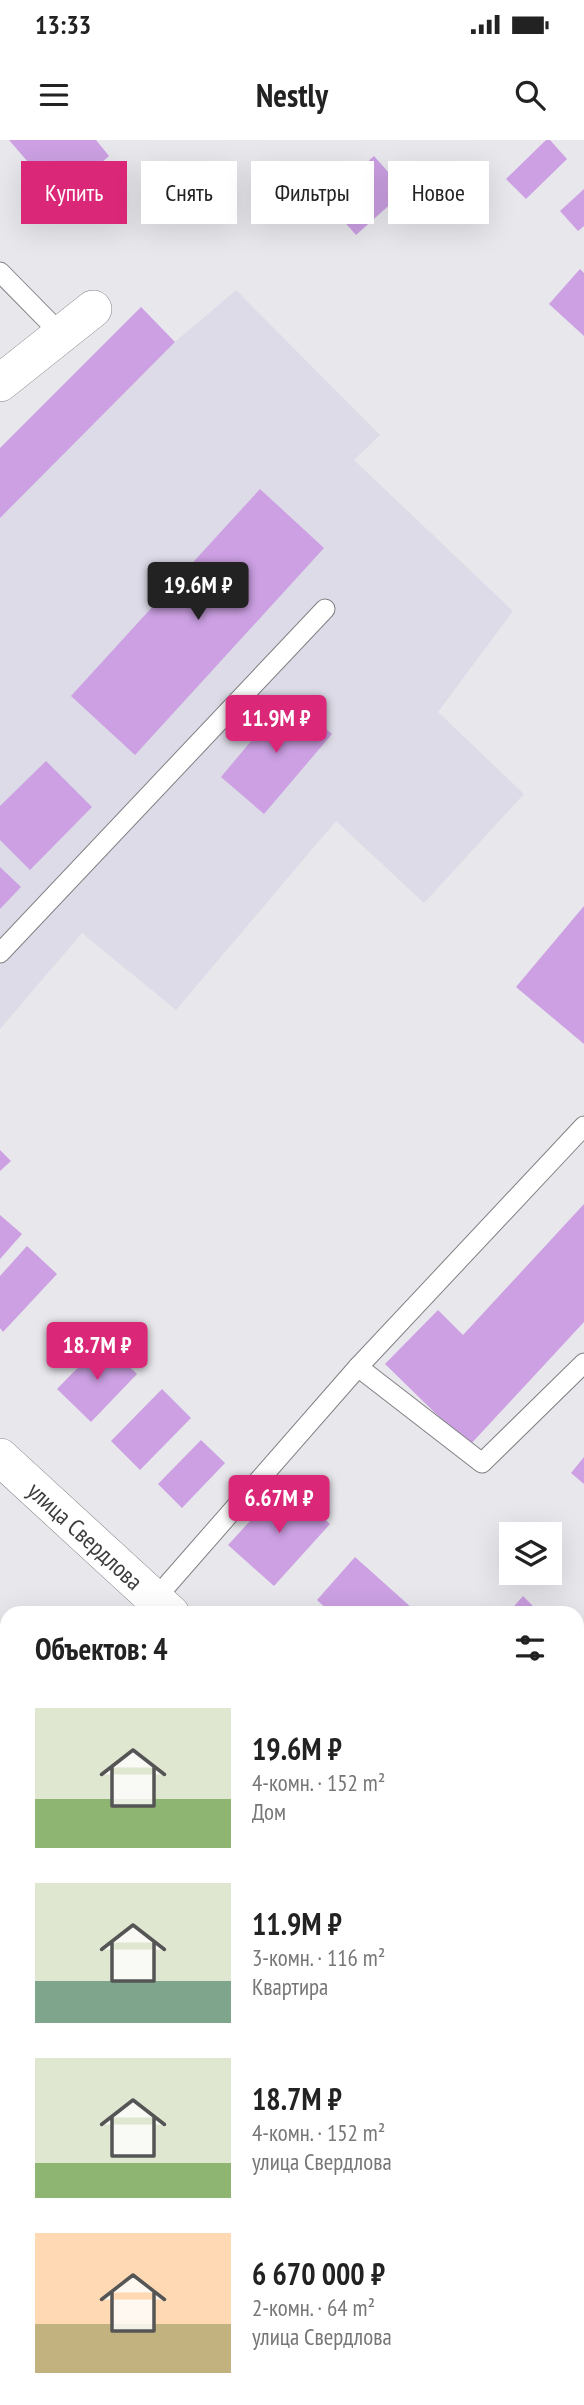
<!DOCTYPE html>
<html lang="ru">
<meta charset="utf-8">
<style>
:root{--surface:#fff;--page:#f6f6f6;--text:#222;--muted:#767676;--accent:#db2777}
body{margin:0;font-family:"PT Sans Narrow",sans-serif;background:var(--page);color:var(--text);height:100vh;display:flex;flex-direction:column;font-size:26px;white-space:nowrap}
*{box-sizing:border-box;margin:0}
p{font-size:23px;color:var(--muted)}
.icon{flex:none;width:38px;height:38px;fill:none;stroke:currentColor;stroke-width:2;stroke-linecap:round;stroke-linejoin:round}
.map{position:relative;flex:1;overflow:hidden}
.side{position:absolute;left:0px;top:1466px;width:584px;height:800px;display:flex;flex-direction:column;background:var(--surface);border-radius:21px 21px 0 0;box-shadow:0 7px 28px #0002}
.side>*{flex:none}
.hud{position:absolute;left:21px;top:21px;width:542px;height:63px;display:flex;gap:14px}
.controls{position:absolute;left:499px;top:1382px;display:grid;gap:14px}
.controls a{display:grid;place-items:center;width:63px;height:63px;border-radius:0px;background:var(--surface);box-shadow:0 7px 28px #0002;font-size:35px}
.price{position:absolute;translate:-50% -60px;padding:0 16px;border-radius:7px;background:var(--accent);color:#fff;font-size:23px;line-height:46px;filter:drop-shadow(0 2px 4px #0008)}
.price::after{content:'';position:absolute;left:50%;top:42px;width:21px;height:16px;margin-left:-10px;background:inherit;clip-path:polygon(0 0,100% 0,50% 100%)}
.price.active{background:#222;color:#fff}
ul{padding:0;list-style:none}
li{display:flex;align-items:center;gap:21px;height:175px;padding:0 35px}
li span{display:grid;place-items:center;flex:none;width:196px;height:140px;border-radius:0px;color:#555}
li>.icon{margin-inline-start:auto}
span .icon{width:84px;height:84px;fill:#fffc;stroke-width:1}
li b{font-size:30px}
h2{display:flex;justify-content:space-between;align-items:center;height:84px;padding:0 35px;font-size:30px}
.pill{padding:0 24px;border-radius:0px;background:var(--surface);box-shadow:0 7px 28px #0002;font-size:24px;line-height:63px}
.pill.active{background:var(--accent);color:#fff}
.status{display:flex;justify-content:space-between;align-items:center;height:49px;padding:0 35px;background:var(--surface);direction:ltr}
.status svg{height:19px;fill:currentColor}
header{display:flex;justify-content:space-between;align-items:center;height:91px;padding:0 35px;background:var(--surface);font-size:32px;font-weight:700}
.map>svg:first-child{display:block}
.built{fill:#dcdbe7}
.water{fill:#70a2df;stroke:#6083af;stroke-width:2}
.building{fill:#cca0e3}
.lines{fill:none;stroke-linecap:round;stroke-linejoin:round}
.lane-casing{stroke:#818185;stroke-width:21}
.street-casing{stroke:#818185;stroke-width:38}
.path{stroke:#acabaf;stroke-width:4.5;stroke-dasharray:5 5;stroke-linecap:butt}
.lane{stroke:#fff;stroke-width:19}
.street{stroke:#fff;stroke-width:37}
.labels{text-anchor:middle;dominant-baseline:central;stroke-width:6;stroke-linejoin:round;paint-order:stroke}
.street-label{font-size:24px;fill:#3c3c3e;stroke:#fff}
</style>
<div class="status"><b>13:33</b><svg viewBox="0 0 49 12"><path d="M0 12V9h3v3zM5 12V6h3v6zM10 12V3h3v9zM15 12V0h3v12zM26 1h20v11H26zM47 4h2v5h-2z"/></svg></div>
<header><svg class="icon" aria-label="menu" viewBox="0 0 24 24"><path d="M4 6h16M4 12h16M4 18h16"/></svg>Nestly<svg class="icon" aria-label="search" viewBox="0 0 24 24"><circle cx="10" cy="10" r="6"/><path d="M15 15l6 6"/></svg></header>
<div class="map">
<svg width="584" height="2265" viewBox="0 0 584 2265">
<rect width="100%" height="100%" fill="#e8e7ec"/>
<polygon class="built" points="236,150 380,295 354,320 513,471 438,572 524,654 424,763 336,681 176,870 82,793 0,889 0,377 175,202"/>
<g class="water">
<polygon points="578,2127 584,2134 584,2246 578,2253"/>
<polygon points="314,2259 572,2259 567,2265 322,2265"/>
</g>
<g class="building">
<polygon points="9,0 96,0 109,16 60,59"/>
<polygon points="546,0 550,0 567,19 526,59 506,39"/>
<polygon points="374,16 405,51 356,95 325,60"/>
<polygon points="584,49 584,86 578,91 560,71"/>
<polygon points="580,129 584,133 584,196 549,164"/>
<polygon points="141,167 175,202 0,378 0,308"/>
<polygon points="260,349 324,408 135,615 71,556"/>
<polygon points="288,557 332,594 264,674 221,637"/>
<polygon points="46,621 92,667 30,730 0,700 0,666"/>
<polygon points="0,727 21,747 0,769"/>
<polygon points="584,766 584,904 516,847"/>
<polygon points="0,1010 11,1021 0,1031"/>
<polygon points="584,1064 584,1182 469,1306 385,1224 438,1170 463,1195"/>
<polygon points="0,1075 22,1094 0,1119"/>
<polygon points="27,1106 57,1134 3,1192 0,1188 0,1136"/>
<polygon points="103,1202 137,1234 91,1282 57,1249"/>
<polygon points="162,1249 191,1278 140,1330 111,1301"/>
<polygon points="201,1300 225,1323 182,1368 158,1344"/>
<polygon points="584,1317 584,1344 571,1333"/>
<polygon points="285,1343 330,1384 274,1446 228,1405"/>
<polygon points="355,1417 412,1468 407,1474 332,1474 317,1460"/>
<polygon points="523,1456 541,1474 507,1474"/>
<polygon points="7,1513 7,1559 0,1551 0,1519"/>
<polygon points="584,1673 584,1726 578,1719 578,1680"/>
<polygon points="0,1837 7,1844 7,1886 0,1893"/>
<polygon points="0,2006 7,2012 7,2049 0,2056"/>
<polygon points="7,2068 7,2127 4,2130 0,2126 0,2075"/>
<polygon points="203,2259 234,2259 241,2265 198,2265"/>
</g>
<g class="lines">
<defs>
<g id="lane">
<polyline points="0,132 61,194"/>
<polyline points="0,813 325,469"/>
<polyline points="358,1227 584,986"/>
<polyline points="155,1459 358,1227 482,1323 584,1223"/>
<polyline points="173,2265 178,2259"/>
</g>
<g id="street">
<polyline points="0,243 93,169"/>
<path id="s1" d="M0,1317L171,1474"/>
<polyline points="578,1524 584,1516"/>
<polyline points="578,1926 584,1936"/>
<polyline points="0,1961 7,1969"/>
<polyline points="300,2259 307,2265"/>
</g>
</defs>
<use href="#lane" class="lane-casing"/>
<use href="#street" class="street-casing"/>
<g class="path">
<polyline points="578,2071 584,2075"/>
<polyline points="453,2259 453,2265"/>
</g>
<use href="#lane" class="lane"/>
<use href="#street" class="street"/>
</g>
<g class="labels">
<g class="street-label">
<text stroke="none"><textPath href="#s1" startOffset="116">улица Свердлова</textPath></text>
</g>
</g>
</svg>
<div class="controls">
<a><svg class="icon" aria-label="layers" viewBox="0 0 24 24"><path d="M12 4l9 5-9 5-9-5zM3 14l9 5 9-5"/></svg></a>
</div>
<b class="price active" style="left:198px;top:482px">19.6M ₽</b>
<b class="price" style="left:276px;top:615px">11.9M ₽</b>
<b class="price" style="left:97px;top:1242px">18.7M ₽</b>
<b class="price" style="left:279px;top:1395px">6.67M ₽</b>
<div class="hud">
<a class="pill active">Купить</a>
<a class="pill">Снять</a>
<a class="pill">Фильтры</a>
<a class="pill">Новое</a>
</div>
<section class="side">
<h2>Объектов: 4<svg class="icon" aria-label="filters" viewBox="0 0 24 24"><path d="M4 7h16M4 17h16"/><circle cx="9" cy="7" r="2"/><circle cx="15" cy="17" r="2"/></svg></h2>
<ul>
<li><span style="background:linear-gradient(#dfe7d0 65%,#8fb573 0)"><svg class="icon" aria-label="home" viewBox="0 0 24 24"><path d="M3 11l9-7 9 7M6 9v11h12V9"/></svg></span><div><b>19.6M ₽</b><p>4-комн. · 152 m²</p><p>Дом</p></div></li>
<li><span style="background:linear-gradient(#dfe7d0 70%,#7fa58c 0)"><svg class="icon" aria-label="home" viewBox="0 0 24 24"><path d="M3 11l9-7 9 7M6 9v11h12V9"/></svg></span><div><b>11.9M ₽</b><p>3-комн. · 116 m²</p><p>Квартира</p></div></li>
<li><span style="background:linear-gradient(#dfe7d0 75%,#8fb573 0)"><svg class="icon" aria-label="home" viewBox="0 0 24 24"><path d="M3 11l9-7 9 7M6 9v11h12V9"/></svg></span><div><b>18.7M ₽</b><p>4-комн. · 152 m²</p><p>улица Свердлова</p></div></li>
<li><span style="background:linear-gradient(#ffd9b3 65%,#c2b280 0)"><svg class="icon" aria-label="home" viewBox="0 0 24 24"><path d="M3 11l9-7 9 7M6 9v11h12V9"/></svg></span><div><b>6 670 000 ₽</b><p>2-комн. · 64 m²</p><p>улица Свердлова</p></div></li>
</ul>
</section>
</div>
